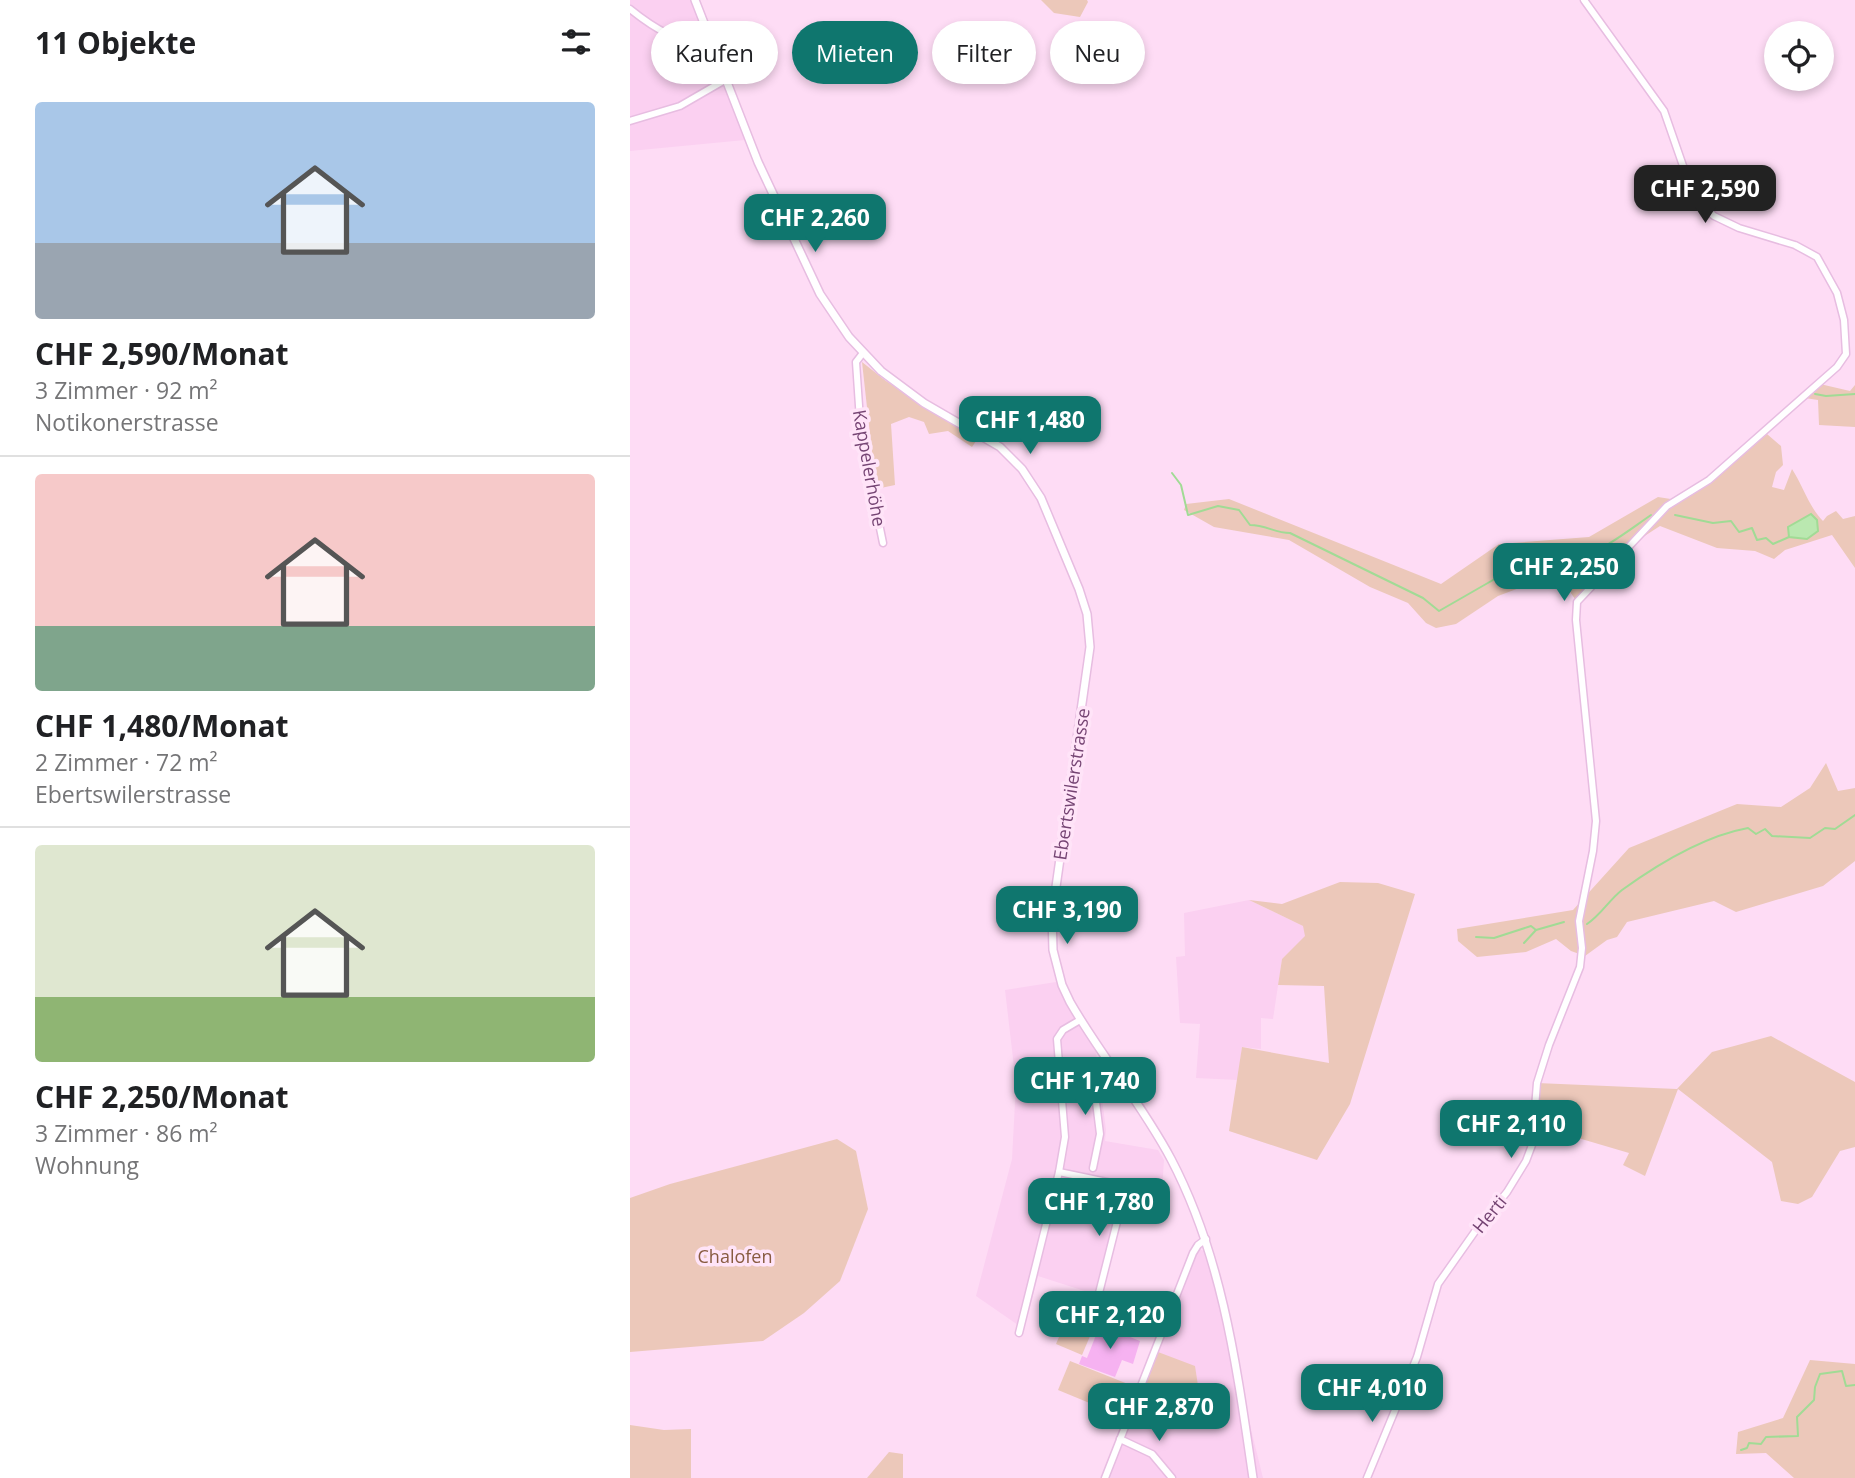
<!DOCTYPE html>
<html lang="de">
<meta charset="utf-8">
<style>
:root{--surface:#fff;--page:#f2f2f2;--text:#202124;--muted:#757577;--line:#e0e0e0;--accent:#0f766e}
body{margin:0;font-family:"Open Sans",sans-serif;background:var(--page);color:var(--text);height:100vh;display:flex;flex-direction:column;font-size:26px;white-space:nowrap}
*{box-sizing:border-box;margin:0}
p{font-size:23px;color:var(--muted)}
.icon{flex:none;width:38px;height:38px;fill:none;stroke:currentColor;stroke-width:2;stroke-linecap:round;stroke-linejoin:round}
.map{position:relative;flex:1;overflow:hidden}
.panel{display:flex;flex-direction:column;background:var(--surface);width:630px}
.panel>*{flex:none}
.hud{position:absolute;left:21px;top:21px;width:665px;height:63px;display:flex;gap:14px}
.fabs{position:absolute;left:1134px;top:21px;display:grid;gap:14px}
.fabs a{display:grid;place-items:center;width:70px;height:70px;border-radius:50%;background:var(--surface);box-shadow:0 4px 10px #0003;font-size:35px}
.price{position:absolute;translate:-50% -60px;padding:0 16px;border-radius:14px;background:var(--accent);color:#fff;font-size:23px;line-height:46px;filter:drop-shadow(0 2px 4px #0008)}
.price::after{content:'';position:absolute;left:50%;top:42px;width:21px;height:16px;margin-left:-10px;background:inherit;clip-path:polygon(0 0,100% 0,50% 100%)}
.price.active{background:#222;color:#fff}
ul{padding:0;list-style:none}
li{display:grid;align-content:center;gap:14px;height:371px;padding:0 35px}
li+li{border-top:2px solid var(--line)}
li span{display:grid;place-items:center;height:217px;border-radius:7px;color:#555}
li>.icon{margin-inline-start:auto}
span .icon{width:126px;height:126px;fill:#fffc;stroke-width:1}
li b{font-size:30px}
h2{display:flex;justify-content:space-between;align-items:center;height:84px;padding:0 35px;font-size:30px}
.pill{padding:0 24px;border-radius:32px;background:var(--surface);box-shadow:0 4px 10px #0003;font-size:24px;line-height:63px}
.pill.active{background:var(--accent);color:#fff}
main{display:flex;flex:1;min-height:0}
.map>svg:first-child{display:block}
.residential{fill:#fbd0f1}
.green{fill:#ecc8ba}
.water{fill:#bae8b0;stroke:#a1db95;stroke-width:2}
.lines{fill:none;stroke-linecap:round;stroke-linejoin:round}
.stream{stroke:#a1db95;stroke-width:2}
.building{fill:#f6b2f1}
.minor-casing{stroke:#e7bde1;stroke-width:9}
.tertiary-casing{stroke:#e7bde1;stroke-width:10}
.minor{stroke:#fff;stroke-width:6}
.tertiary{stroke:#fff;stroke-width:7}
.labels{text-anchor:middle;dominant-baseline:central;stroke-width:7;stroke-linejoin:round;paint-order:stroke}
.street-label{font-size:18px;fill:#754473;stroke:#ffe4f8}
.park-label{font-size:18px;fill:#885b40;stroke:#ffe4f8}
</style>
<main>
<section class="panel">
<h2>11 Objekte<svg class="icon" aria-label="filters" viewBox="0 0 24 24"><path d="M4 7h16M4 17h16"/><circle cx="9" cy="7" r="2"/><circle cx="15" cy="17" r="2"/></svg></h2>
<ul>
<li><span style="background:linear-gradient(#a9c7e8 65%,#9aa5b1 0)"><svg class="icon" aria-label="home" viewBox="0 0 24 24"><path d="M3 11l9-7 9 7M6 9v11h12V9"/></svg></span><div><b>CHF 2,590/Monat</b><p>3 Zimmer · 92 m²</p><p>Notikonerstrasse</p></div></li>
<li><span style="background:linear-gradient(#f6c9c9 70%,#7fa58c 0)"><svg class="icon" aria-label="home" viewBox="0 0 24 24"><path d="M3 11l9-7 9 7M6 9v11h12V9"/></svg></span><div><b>CHF 1,480/Monat</b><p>2 Zimmer · 72 m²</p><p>Ebertswilerstrasse</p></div></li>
<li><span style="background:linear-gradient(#dfe7d0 70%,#8fb573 0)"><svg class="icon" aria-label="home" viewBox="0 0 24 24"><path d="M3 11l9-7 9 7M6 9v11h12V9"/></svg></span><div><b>CHF 2,250/Monat</b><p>3 Zimmer · 86 m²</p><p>Wohnung</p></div></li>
</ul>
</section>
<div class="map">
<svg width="1225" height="1478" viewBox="0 0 1225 1478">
<rect width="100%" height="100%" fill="#fedcf5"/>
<g class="residential">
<polygon points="0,0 68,0 115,140 0,151"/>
<polygon points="619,900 673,926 676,936 652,959 643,1019 631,1018 631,1049 612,1047 608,1080 566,1078 570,1024 550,1023 546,957 555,956 554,913"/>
<polygon points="426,982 450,1028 466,1052 476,1130 475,1141 528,1150 534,1160 532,1190 497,1183 470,1296 408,1276 394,1329 346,1296 382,1159 386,1084 375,990"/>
<polygon points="565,1249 577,1251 633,1478 472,1478"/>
</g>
<g class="green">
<polygon points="411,0 457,0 458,2 450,17 424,13"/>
<polygon points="232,362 256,381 348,438 342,447 318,431 299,434 294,422 279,417 261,424 265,485 246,489"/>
<polygon points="1190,384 1220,391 1225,385 1225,427 1189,425 1188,400 1175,398"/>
<path d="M1137,434L1151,446L1153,465L1146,472L1142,487L1154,490L1162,469C1173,486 1179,507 1193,521L1197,516L1206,511L1213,519L1225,516V568L1202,535L1155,550L1144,559L1125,551L1087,548L1030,526L996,548L947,602L930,577L903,583L868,596L826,624L806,628L796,623L778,603L740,587L659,540L584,527L554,510L556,504L599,499L811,584L869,544L959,537L1028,497L1047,500L1063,491Z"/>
<polygon points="1196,763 1208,791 1225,788 1225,861 1193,886 1106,912 1084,901 997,922 987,937 977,940 955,956 941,951 926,939 896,952 847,957 828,941 827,929 943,910 999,848 1107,804 1151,807 1180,788"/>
<polygon points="710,882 748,883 785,894 720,1104 687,1160 599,1131 612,1047 699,1063 694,986 648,985 652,959 675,936 673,926 619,900 652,904"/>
<polygon points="1141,1036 1225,1082 1225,1147 1210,1151 1182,1197 1168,1204 1151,1201 1142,1162 1048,1089 1015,1176 993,1165 999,1153 904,1125 907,1083 1047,1089 1082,1052"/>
<polygon points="207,1139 226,1151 238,1209 210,1281 174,1313 133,1341 0,1352 0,1198 40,1184"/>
<polygon points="443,1304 469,1315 452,1355 426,1344"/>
<path d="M528,1352L565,1366L572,1412C548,1421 531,1413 508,1406Z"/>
<polygon points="1180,1360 1225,1364 1225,1478 1164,1478 1136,1453 1106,1454 1108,1432 1153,1418"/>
<polygon points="440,1361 503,1386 491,1416 428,1390"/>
<polygon points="0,1425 34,1430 61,1429 61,1478 0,1478"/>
<polygon points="259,1452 273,1454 273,1478 237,1478"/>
</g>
<polygon class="water" points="1181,514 1187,520 1188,531 1177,539 1159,537 1158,527"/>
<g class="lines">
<g class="stream">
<polyline points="1185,394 1196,396 1225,394"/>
<path d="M542,473L551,485L558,515L588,506L609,510L620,525C636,525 645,533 660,533L793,598L809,611L870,576L894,573L905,565C950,570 986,539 1021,515"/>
<polyline points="1045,515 1083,523 1101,521 1109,532 1122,528 1127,540 1136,538 1143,544 1159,537"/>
<path d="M957,924C971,915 979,900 992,890C1028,864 1074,836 1118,828L1126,834L1135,829L1142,836L1180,838L1195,828L1205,829L1225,815"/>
<polyline points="846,937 864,938 901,926 906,930 934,922"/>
<polyline points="894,943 906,930"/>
<polyline points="1111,1450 1117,1448 1119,1443 1131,1444 1136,1437 1168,1436 1167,1417 1184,1400 1185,1387 1190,1374 1212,1371 1216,1386 1225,1385"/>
</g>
</g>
<polygon class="building" points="466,1323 484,1330 485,1328 491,1330 490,1333 510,1341 503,1364 492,1360 485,1377 449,1364 452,1356 457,1358 466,1335 462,1333"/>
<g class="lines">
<defs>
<g id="minor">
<path d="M0,9C21,26 51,47 80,40"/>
<polyline points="0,121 50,106 95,80"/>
<polyline points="233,353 226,362 231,435 253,543"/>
<polyline points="430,1076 457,1073 463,1078 470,1134 463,1168"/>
<polyline points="429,1172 496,1186 468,1297"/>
<polyline points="389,1333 429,1172 435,1137 427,1039 433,1030 450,1020"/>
<polyline points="490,1439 522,1454 542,1478"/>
<polyline points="475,1478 563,1253 568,1245 576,1239"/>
<polyline points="737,1478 787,1357 808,1284 846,1230 877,1192 896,1161 902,1145 907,1083 919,1045 950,967 952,948 949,921 963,851 966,821 946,620 947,602 1037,506 1079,480 1207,367 1216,354 1214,320 1207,293 1187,257 1165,245 1109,228 1084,216 1070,203 1060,186 1034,111 954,0"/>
</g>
<path id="tertiary" d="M65,0L128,162L190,294L219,337L251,371L294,403L370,447L392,469L411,498L449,589L457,614L460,647L422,915L423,950L432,985L440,1002C471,1056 512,1104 541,1159C593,1258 607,1369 623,1478"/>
</defs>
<use href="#minor" class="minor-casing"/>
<use href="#tertiary" class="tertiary-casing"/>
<use href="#minor" class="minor"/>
<use href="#tertiary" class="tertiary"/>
</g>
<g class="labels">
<g class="street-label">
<text transform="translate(240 468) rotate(80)">Kappelerhöhe</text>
<text transform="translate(441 784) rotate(-81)">Ebertswilerstrasse</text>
<text transform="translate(859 1214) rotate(-51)">Herti</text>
</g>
<g class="park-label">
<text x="105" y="1256">Chalofen</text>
</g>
</g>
</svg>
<div class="fabs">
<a><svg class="icon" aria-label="locate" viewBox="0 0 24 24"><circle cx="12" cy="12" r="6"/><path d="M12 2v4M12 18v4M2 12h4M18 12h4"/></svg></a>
</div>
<b class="price active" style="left:1075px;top:225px">CHF 2,590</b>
<b class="price" style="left:185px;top:254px">CHF 2,260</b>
<b class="price" style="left:400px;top:456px">CHF 1,480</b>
<b class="price" style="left:934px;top:603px">CHF 2,250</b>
<b class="price" style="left:437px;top:946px">CHF 3,190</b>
<b class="price" style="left:455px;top:1117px">CHF 1,740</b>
<b class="price" style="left:881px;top:1160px">CHF 2,110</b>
<b class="price" style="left:469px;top:1238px">CHF 1,780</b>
<b class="price" style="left:480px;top:1351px">CHF 2,120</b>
<b class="price" style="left:742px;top:1424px">CHF 4,010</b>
<b class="price" style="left:529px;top:1443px">CHF 2,870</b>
<div class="hud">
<a class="pill">Kaufen</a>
<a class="pill active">Mieten</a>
<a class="pill">Filter</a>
<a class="pill">Neu</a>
</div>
</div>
</main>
